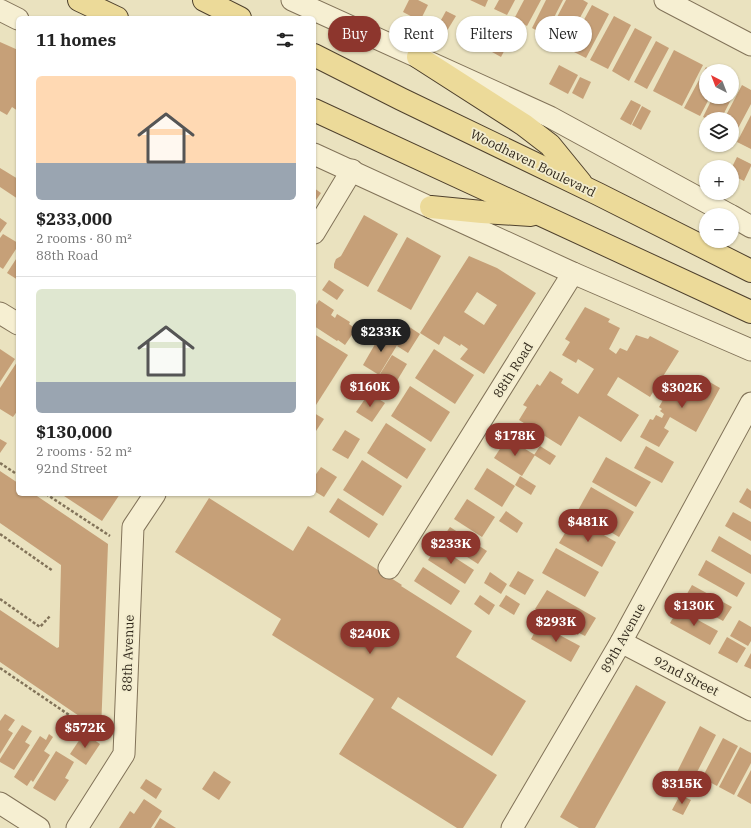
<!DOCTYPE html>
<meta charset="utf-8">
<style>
:root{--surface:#fff;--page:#f2f2f2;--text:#222;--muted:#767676;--line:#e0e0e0;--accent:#8d362d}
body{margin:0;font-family:"IBM Plex Serif",serif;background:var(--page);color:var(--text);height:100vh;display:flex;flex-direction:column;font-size:15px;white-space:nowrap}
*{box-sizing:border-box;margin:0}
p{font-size:13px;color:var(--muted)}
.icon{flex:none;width:22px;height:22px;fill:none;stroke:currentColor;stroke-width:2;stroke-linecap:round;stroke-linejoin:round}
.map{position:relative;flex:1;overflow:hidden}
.details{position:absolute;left:16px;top:16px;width:300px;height:480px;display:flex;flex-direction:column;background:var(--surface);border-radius:6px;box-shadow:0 1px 3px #0004}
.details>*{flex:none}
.top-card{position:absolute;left:328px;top:16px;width:363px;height:36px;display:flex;gap:8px}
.needle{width:26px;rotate:318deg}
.buttons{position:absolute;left:699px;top:64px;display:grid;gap:8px}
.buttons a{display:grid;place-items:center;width:40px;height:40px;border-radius:50%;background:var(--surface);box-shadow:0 1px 3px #0004;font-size:20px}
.price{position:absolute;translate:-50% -34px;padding:0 9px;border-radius:14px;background:var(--accent);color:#fff;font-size:13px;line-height:26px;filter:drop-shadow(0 1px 2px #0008)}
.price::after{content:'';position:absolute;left:50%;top:24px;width:12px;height:9px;margin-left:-6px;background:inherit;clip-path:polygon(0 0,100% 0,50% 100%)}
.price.on{background:#222;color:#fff}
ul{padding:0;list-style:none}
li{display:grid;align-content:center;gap:8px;height:212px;padding:0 20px}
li+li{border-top:1px solid var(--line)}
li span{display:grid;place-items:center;height:124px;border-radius:6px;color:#555}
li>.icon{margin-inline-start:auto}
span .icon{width:72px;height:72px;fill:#fffc;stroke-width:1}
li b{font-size:17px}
h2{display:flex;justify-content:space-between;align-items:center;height:48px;padding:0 20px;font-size:17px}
.tag{padding:0 14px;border-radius:18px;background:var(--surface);box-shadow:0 1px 3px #0004;font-size:14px;line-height:36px}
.tag.on{background:var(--accent);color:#fff}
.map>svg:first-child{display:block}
.building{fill:#c6a078;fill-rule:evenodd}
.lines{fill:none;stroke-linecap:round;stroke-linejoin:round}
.street-casing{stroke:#827359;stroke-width:23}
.primary-casing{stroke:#4f412d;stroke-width:24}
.path{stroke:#827359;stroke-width:2.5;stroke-dasharray:3 2;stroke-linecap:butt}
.street{stroke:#f6efd2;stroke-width:21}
.primary{stroke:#ecda99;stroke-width:22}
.labels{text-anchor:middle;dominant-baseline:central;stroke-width:3.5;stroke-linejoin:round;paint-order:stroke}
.street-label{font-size:13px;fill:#32291c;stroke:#f2ecce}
</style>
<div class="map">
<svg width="751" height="828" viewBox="0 0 751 828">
<rect width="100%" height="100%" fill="#eae2bf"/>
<g class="building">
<polygon points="409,0 418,0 428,5 420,21 403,12"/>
<polygon points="470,0 488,0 485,7"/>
<polygon points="499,0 515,0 507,15 494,9"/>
<polygon points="524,0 541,0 527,26 514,19"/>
<polygon points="546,0 563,0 545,35 532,28"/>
<polygon points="566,0 583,0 588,3 564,47 546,38"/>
<polygon points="592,5 609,14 586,58 568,49"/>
<polygon points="446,11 456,16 445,34 436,29"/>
<polygon points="614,16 631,25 608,69 590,60"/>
<polygon points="635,28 652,37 629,81 612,71"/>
<polygon points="491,30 510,40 501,57 483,47"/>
<polygon points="656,41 669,48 647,89 634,82"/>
<polygon points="0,42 18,50 18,111 12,107 7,115 0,111"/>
<polygon points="674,50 703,65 682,106 653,91"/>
<polygon points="559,65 578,75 568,94 549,84"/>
<polygon points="706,67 714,71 706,71 706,97 710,97 700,116 684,108"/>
<polygon points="580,77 591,82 583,99 572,93"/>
<polygon points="732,80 739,84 721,119 707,119 703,117 713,97 732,97"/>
<polygon points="742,85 751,90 751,104 735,134 732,132 732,119 724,119"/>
<polygon points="631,100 641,105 631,125 620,119"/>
<polygon points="642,106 651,111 641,130 632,125"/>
<polygon points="751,115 751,149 737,142"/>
<polygon points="737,157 751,164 751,166 744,181 732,175 732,167"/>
<polygon points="0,168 18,179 18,199 0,187"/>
<polygon points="314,188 321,193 314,203"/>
<polygon points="364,215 398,234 368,287 334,268 334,264 336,259 341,256"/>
<polygon points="0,218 7,223 0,233"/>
<polygon points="3,234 18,243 18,246 3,269 0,267 0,238"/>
<polygon points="407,237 441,256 411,310 377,291"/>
<polygon points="18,256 18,280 7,273"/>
<path d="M469,256L497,268L536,293L484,374L460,359L468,349L461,344L460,346L444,336L439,345L420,333ZM477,292L497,305L484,325L464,312Z"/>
<polygon points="329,280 344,290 337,300 322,290"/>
<polygon points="319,300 334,310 331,315 335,318 337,314 350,322 349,324 356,329 345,345 338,340 337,341 314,326 314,308"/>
<polygon points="585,307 610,319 608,322 620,328 609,349 616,354 620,348 627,351 636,335 648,339 650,336 679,351 650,397 618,377 607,395 639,415 621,442 579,416 561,446 519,420 527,407 523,405 537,384 540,386 550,371 563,379 561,383 578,394 594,369 578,359 576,363 562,355 570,342 565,339"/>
<polygon points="399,320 420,334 408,353 397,346 400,341 390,335"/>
<polygon points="382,332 399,342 379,375 363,365"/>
<polygon points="314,334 348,355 316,405 314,403"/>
<polygon points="0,349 15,359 0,382"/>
<polygon points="434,349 474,375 455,404 415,378"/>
<polygon points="392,355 407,364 395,384 380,374"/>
<polygon points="17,362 18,363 18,410 13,417 0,409 0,388"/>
<polygon points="680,377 695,386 701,377 720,388 696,432 670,417 664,428 669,431 659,447 640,437 650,419 653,420 656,415 662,418 664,414 660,411 662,409 659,407 667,393 670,395"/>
<polygon points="410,386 450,412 431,442 391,416"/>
<polygon points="369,393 385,403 372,422 356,412"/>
<polygon points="314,413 324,419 314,434"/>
<polygon points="386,423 426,449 407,479 367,453"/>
<polygon points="345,430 360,439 348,459 332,450"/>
<polygon points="507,438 535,455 522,476 494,458"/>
<polygon points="0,439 7,443 0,453"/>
<polygon points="540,446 556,456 550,465 534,455"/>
<polygon points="646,446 674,462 662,483 634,468"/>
<polygon points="606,457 651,482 636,507 592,482"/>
<polygon points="362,460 402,486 383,516 343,490"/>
<polygon points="321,467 337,477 324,497 314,491 314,477"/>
<polygon points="487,468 515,486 502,507 474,489"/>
<polygon points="0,471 18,483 18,494 34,494 108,544 101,731 0,662 0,610 57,648 59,647 61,565 0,523"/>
<polygon points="520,476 536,486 531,495 515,485"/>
<polygon points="591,487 634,512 619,537 577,512"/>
<polygon points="747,488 751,491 751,509 739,502"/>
<polygon points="61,494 120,494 102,521"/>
<polygon points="209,498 293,551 308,526 402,585 401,586 472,631 456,657 526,701 492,756 398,697 391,708 497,775 463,828 457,828 339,754 374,699 272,635 281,619 175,552"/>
<polygon points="338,498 378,524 369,538 329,512"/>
<polygon points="467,499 495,517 482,537 454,519"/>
<polygon points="506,511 523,523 517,533 499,521"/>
<polygon points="733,512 751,522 751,541 725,526"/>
<polygon points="574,518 616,542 602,567 559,543"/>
<polygon points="450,527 487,551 478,564 441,540"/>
<polygon points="719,536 751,555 751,574 711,551"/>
<polygon points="437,546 474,570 465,584 428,560"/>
<polygon points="556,548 599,572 585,597 542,573"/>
<polygon points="706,560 745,583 737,597 698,575"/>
<polygon points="423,567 460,591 451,605 414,581"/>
<polygon points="518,571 534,580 525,595 509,586"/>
<polygon points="490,572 507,584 501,594 484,583"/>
<polygon points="692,585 732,607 723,621 684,599"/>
<polygon points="547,590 596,618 585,636 579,633 578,635 535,609"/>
<polygon points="480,595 495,605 489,615 474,604"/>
<polygon points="506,595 520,604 514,615 499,606"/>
<polygon points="678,609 718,631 710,645 670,623"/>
<polygon points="739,620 751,627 751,641 748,646 730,636"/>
<polygon points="539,624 580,646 571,662 531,639"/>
<polygon points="727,637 746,648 737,663 718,653"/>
<polygon points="751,653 751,669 744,666"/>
<polygon points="636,685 666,702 595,828 579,828 560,817"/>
<polygon points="5,714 15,720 8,730 13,733 0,754 0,721"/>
<polygon points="22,725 32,731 25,742 30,745 14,770 0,762 0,759"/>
<polygon points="700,726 716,735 695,776 686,772 684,775 677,772"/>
<polygon points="84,733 100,744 86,765 70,754"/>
<polygon points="49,734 53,737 44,751 50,755 33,782 31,780 27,786 14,777 40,736 46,740"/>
<polygon points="723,738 738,746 717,786 702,778"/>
<polygon points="740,747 751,753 751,763 734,795 719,787"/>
<polygon points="56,751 74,762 65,778 69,780 55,801 33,788"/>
<polygon points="751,770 751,804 737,796"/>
<polygon points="214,771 231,782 219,800 202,789"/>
<polygon points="146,779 162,789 156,799 140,788"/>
<polygon points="680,795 691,800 683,815 672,810"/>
<polygon points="144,799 162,811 151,828 119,828 130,811 134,814"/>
<polygon points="160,818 176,828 154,828"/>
</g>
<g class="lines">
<defs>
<g id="street">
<polyline points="292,0 550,117 730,215"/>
<polyline points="665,0 751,45"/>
<polyline points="0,10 18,19"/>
<polyline points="314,154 573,273 751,350"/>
<polyline points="732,216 751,227"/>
<polyline points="314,233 352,170"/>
<polyline points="0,313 18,324"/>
<polyline points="389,568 573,273"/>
<polyline points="621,642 751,710"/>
<polyline points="0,803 39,828"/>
<polyline points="77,828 124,754 133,527 155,494"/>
<polyline points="512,828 621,642 751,403"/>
</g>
<g id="primary">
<polyline points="79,0 117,18"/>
<polyline points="204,0 240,18"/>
<polyline points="314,55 401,99 598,194 751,271"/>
<polyline points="418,57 524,125 550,145 581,183"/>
<polyline points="314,110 751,312"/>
<polyline points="431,207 482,212 531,215"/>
</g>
</defs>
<use href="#street" class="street-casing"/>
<use href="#primary" class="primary-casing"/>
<g class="path">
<polyline points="0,463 18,475"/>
<polyline points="46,494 110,536"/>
<polyline points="0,534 53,571"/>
<polyline points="0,599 40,627 50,616"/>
<polyline points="0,668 103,738"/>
</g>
<use href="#street" class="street"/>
<use href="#primary" class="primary"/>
</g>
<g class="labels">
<g class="street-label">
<text transform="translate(533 163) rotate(26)">Woodhaven Boulevard</text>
<text transform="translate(513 370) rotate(-58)">88th Road</text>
<text transform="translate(623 638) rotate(-61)">89th Avenue</text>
<text transform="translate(128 653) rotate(-88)">88th Avenue</text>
<text transform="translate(686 676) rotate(27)">92nd Street</text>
</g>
</g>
</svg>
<div class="buttons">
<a><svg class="needle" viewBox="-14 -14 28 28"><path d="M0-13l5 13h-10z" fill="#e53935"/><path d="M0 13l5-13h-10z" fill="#767676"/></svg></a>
<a><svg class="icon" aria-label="layers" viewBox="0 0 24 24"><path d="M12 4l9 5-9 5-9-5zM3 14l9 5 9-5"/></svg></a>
<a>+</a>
<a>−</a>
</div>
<b class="price on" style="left:381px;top:353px">$233K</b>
<b class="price" style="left:370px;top:408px">$160K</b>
<b class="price" style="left:682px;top:409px">$302K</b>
<b class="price" style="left:515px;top:457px">$178K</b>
<b class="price" style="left:588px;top:543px">$481K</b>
<b class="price" style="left:451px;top:565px">$233K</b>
<b class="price" style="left:694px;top:627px">$130K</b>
<b class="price" style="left:556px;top:643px">$293K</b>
<b class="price" style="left:370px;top:655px">$240K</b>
<b class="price" style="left:85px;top:749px">$572K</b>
<b class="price" style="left:682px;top:805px">$315K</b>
<div class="top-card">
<a class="tag on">Buy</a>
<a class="tag">Rent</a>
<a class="tag">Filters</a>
<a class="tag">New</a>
</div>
<section class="details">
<h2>11 homes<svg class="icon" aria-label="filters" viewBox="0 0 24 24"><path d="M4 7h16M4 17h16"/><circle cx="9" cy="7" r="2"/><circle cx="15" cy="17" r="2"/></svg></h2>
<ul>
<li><span style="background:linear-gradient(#ffd9b3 70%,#9aa5b1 0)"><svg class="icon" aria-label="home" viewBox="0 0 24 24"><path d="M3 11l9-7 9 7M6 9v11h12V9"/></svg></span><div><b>$233,000</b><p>2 rooms · 80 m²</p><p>88th Road</p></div></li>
<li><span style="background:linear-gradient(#dfe7d0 75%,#9aa5b1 0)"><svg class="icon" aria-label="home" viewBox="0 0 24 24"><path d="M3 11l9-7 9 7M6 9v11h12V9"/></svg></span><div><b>$130,000</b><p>2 rooms · 52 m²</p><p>92nd Street</p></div></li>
</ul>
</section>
</div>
